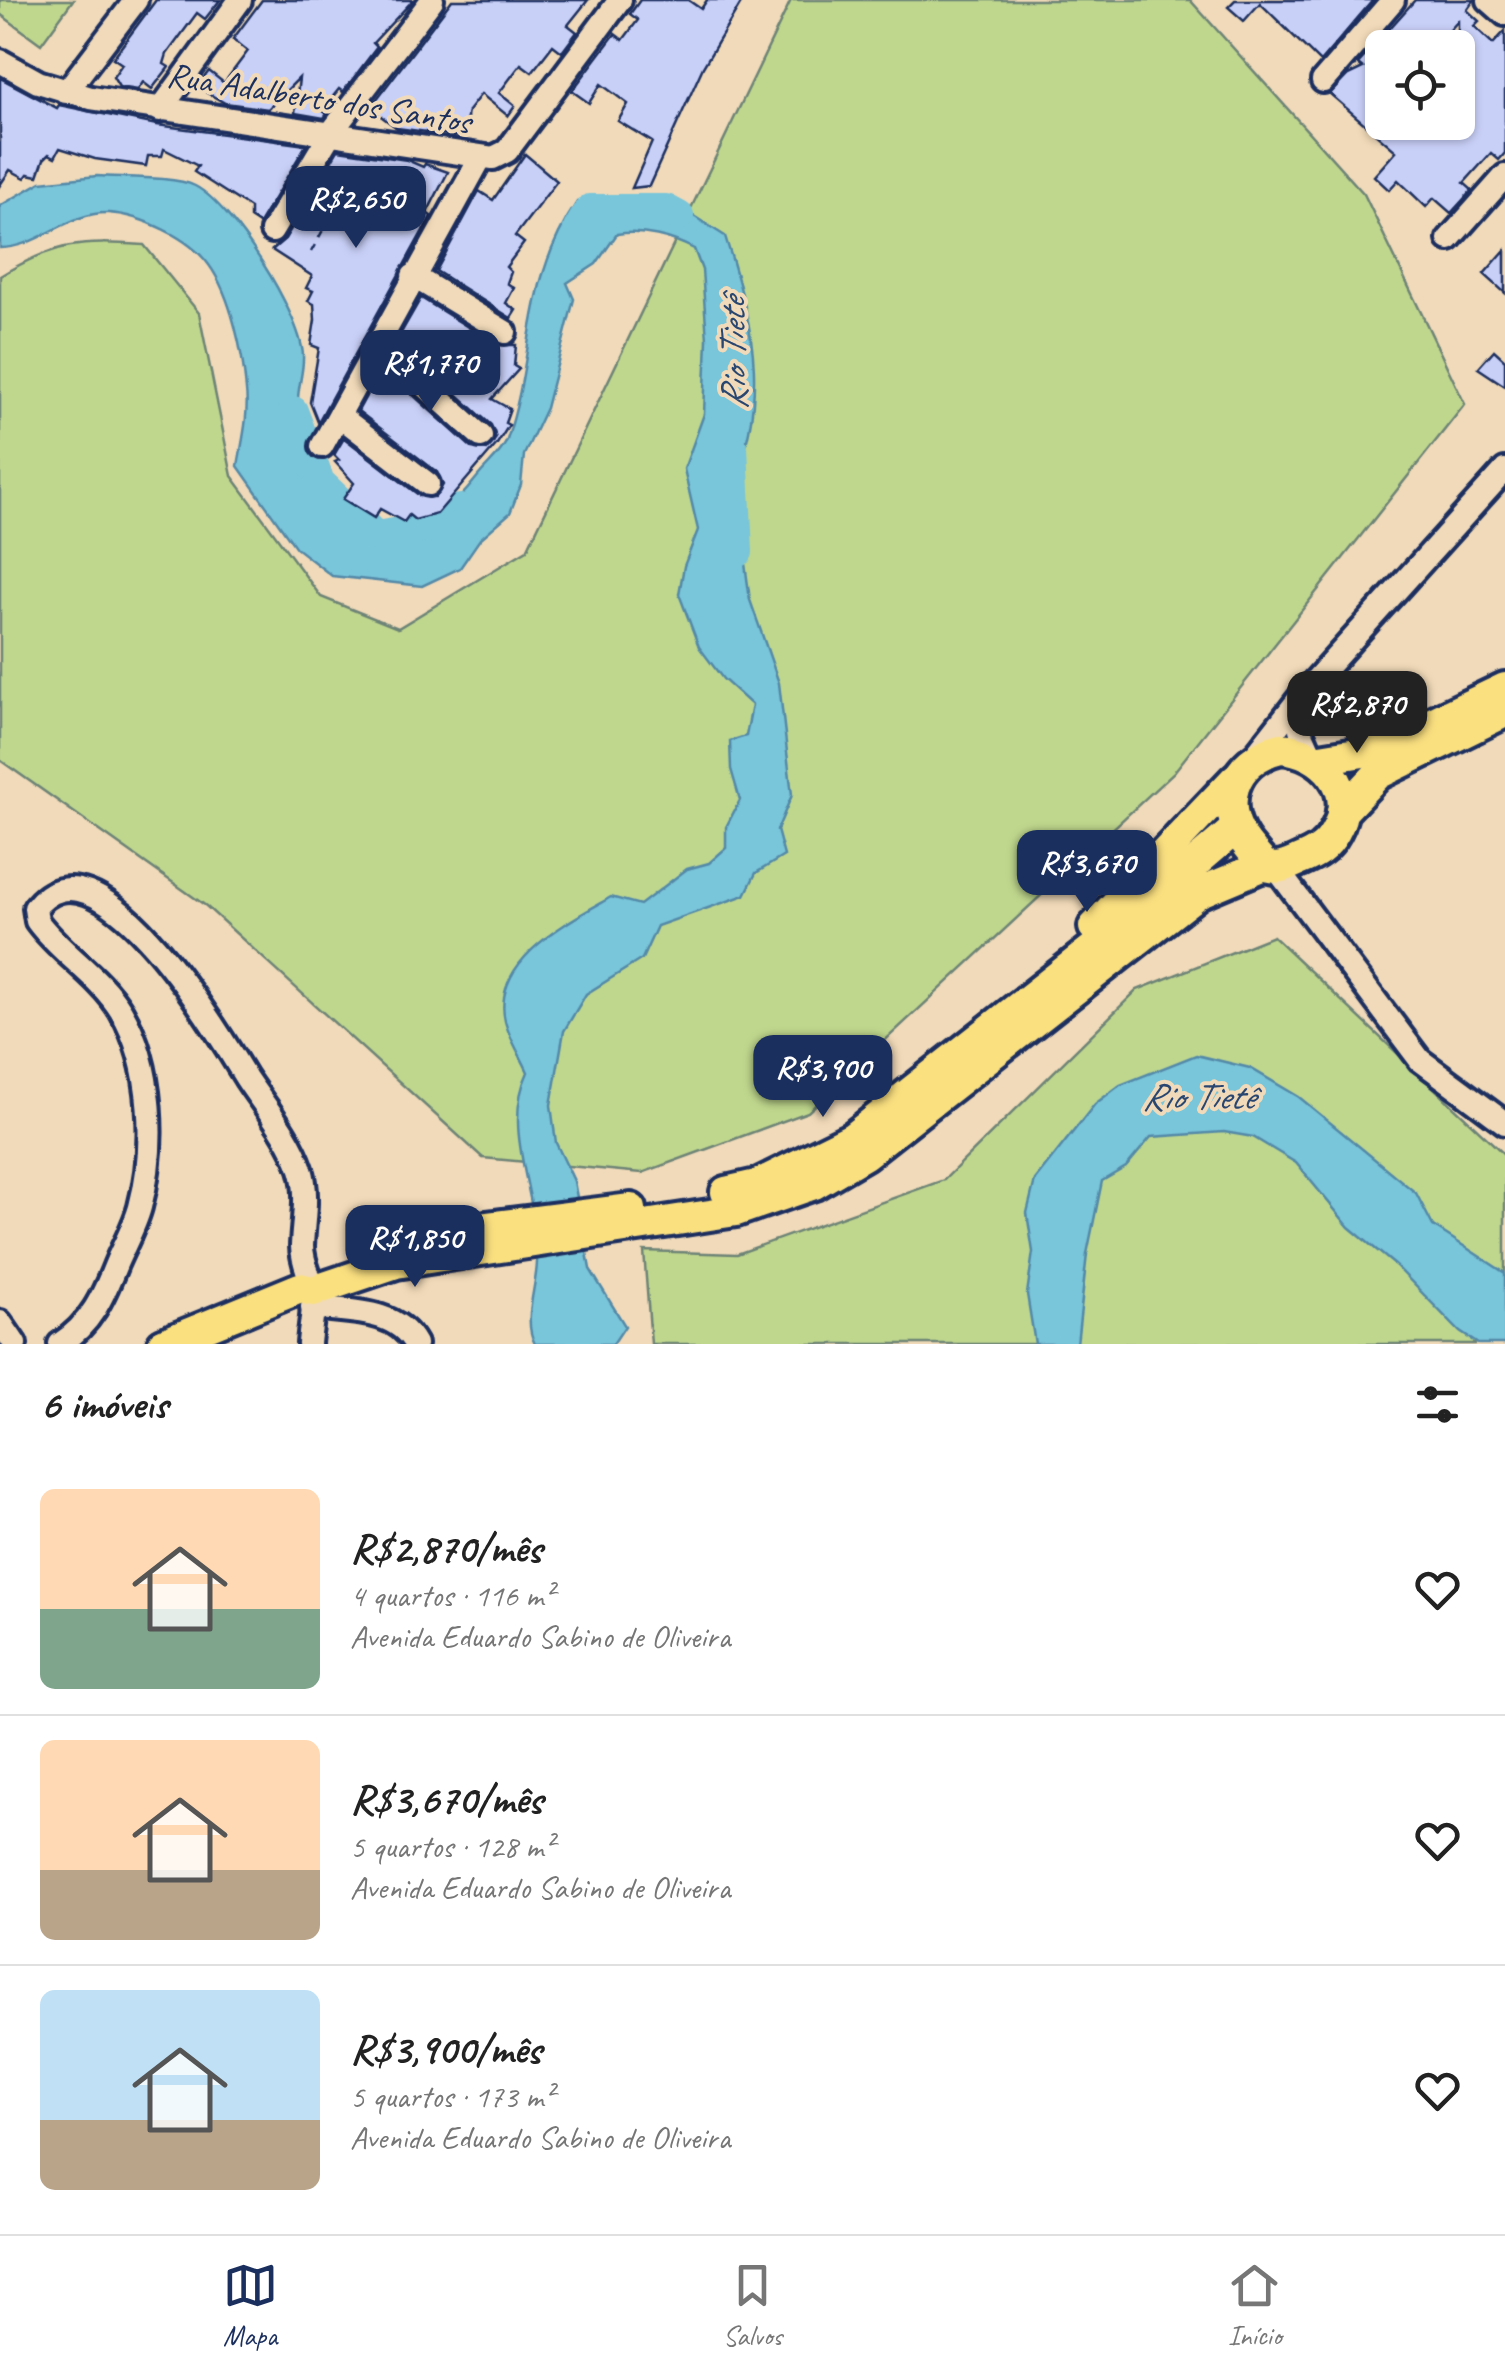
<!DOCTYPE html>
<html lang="pt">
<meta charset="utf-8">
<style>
:root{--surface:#fff;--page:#f6f6f6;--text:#222;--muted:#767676;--line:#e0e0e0;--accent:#1b2f5e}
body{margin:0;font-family:Caveat,sans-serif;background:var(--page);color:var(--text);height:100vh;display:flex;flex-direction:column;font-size:38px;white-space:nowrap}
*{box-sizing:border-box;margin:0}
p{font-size:32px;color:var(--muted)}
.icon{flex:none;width:55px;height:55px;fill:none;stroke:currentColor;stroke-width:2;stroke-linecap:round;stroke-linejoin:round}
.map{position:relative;height:1344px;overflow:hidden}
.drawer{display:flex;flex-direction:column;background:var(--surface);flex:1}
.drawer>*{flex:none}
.fabs{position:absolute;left:1365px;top:30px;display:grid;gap:20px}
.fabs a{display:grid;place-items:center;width:110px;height:110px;border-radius:15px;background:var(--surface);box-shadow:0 2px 8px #0004;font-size:50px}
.price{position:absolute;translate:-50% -85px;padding:0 22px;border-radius:20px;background:var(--accent);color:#fff;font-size:32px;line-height:65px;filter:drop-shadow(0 2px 5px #0008)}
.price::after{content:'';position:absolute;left:50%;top:60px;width:30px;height:22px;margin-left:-15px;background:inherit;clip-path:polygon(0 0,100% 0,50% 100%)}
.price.active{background:#222;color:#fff}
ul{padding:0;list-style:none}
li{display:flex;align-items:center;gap:30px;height:250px;padding:0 40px}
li+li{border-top:2px solid var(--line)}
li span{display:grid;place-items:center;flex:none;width:280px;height:200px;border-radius:15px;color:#555}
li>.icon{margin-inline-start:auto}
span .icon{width:120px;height:120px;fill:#fffc;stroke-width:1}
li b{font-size:42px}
h2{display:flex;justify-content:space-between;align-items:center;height:120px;padding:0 40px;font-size:42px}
.tabs{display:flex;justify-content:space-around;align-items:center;height:140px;border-top:2px solid var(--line);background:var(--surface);font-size:28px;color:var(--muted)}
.tabs a{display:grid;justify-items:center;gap:5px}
.tabs .active{color:var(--accent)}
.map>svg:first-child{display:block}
.green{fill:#bfd78d;stroke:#6d8376;stroke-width:2.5}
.water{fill:#79c5d9;stroke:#5389a8;stroke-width:2.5}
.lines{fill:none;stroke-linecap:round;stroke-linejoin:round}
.river{stroke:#79c5d9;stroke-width:30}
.building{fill:#c9d0f8;stroke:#1b2f5e;stroke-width:2.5;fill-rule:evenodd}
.minor-casing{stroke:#1b2f5e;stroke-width:30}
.major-casing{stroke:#1b2f5e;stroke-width:38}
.path{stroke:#1b2f5e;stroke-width:2.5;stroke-dasharray:8 8;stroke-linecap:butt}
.minor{stroke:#f1dab9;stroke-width:22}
.major{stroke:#fbe080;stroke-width:30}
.labels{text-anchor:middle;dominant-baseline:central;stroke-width:8;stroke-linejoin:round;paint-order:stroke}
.street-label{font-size:35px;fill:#1b2f5e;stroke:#f1dab9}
.water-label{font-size:38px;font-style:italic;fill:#294670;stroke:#f1dab9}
</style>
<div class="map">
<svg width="1505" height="1344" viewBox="0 0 1505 1344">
<rect width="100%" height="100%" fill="#f1dab9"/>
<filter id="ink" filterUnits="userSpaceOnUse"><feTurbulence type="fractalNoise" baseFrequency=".01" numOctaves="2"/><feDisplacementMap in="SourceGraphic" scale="20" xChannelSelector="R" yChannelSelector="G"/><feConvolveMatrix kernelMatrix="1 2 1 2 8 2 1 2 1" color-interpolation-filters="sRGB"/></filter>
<g filter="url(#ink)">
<g class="green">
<polygon points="0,0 73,0 41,44 0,14"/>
<path d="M791,0H1190L1364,194L1465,404L1174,772L808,1112L642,1173L483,1158L206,906L0,760V276C56,242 80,241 144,245L199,313L232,476L321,597L398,628L527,550Z"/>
<polygon points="1273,936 1505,1155 1505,1291 1475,1344 651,1344 644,1251 737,1254 944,1180 1137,990"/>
</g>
<g class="water">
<path d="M97,176C121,178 175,176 195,186C233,206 300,313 303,355C304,370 298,386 298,400C296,437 317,493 343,519C391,569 448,515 479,475C488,464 502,453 507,440C536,353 522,285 577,202C604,211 630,213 657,201L689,213L725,236C758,341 768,397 728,502L739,520L750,600L779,683L792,795L777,830L784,856L756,873L745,895L657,926L642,959L586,994L564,1031L551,1105L556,1143L574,1181L590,1269L625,1326L613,1344H535C522,1320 537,1287 537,1261C540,1197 500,1131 528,1072C521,1056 509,1038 505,1021C491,960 568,922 611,897L640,905L687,869L709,863L726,848V827L740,800L731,769L730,741L746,736L752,705L723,679L699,647L679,594L684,566L698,530L684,469L704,414L707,339L702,270L694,249C671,237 643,230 617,234L596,264L567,283L574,299L546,408L524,455L521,485L510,513L480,539L460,568L422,586L332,576L296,548L238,466C242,442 249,415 246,390C243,353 231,295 209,265C190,238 141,215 108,213C68,212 38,248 0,248V206L41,182Z"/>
<polygon points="1196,1055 1250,1068 1299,1097 1416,1193 1433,1226 1505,1273 1505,1344 1478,1344 1460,1332 1396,1266 1349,1227 1296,1163 1253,1137 1224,1132 1151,1137 1126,1167 1102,1181 1087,1254 1077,1344 1035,1344 1027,1294 1033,1252 1027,1213 1035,1180 1095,1104 1120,1085"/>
</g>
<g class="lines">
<g class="river">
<polyline points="578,229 590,209 666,209 679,216"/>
<polyline points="293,411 320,482 376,536 436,526 460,509"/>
<polyline points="733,448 738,552"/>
</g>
</g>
<g class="building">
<polygon points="156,0 220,0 205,19 197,13 167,54 164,64 169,67 152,89 143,82 138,90 119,87 113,77 122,64 113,58"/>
<polygon points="262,0 413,0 373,43 377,47 343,92 339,89 322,110 327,114 324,118 295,113 299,78 268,109 225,103 197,87 209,71 224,83 248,51 233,39"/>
<polygon points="452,0 588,0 568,25 577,32 562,52 553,45 532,72 521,64 499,93 515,106 508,116 481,94 468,111 464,137 397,128 370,108"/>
<polygon points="640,0 688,0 701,9 707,0 743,0 703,67 649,186 632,188 652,142 618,121 628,104 601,84 589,103 572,91 615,34 623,40 638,20 630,14"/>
<polygon points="1235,0 1373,0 1320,62 1260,3 1244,21 1228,7"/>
<path d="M1415,0H1474L1467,10L1479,21L1474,26L1493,44L1505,31V153L1499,160L1491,153L1464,183L1472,190L1451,213L1434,198L1426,207L1398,180L1389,190L1374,176L1396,151L1330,94L1348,75L1363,68L1358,64ZM1458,21V122H1372L1382,103V48H1434Z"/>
<polygon points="0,78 57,108 59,105 157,125 306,145 259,224 250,218 250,208 194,172 198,166 164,149 162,156 148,156 146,166 95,159 60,148 55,157 49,154 44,159 38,176 28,174 25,178 10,170 0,185"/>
<polygon points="338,150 407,160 423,167 425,164 448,172 427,213 431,216 318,422 310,402 319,348 311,345 315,320 314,304 308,301 313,291 306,288 312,276 272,250 285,239"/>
<polygon points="525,154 557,181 515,236 524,243 506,267 511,272 507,283 514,288 506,303 516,310 511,318 436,271 479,191 493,200"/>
<polygon points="1505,250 1505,293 1484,274"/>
<polygon points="421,298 497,345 516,345 514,366 519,369 492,399 510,409 505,423 509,425 497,444 437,514 415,520 409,515 404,522 380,509 374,518 343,499 354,483 335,462 339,460 334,455 344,438 420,496 435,497 443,485 437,472 358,411 382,367 472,448 487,450 496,438 491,425 397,340"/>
<polygon points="1494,350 1505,360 1505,386 1478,368"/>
</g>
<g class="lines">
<defs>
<g id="minor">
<polyline points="1489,0 1505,14"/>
<polyline points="0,61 38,82 91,98 493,158 507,151 620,0"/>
<polyline points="1323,81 1393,0"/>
<polyline points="66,92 136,0"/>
<polyline points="160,110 240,0"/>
<polyline points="272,231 330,134 432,0"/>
<polyline points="1449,239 1505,176"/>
<polyline points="413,276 505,332"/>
<polyline points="380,345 481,436"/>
<polyline points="341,417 428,484"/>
<polyline points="322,446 480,159"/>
<polyline points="1302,695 1300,729 1311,754"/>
<polyline points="1252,759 1302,695 1505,470"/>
<polyline points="1276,868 1420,1060 1505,1123"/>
<path d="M312,1307C348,1312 396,1308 415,1344"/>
<polyline points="0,1322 15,1344"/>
<path d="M60,1344C91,1324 103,1297 116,1264C124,1245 135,1226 140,1207C156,1147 153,1065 121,1011C99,975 61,954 37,921L35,908C98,826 219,1034 246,1078C265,1107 290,1136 301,1169C309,1194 303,1221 302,1246C302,1262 310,1275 313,1290C315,1307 310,1328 309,1344"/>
</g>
<g id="major">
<path d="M1281,748C1323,751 1359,790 1335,832C1327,847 1315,854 1300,860C1291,864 1280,870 1270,867C1262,865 1254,853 1248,846C1217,807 1231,760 1281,748Z"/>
<polyline points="1320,759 1375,750 1505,688"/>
<polyline points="1342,812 1378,774 1505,712"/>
<polyline points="1094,927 1235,779"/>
<polyline points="726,1192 757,1185 852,1138 1123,925 1235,829"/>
<polyline points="390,1245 447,1232 631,1209"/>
<polyline points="163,1344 300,1288 313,1291 396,1263 736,1211 814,1184 865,1154 1198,893 1265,865"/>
</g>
</defs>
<use href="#minor" class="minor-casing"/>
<use href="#major" class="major-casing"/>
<polyline class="path" points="311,252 361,161"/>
<use href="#minor" class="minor"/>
<use href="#major" class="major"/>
</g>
</g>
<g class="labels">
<g class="street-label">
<text transform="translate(319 98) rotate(9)">Rua Adalberto dos Santos</text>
</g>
<g class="water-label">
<text transform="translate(733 354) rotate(-91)">Rio Tietê</text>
<text x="1198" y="1096">Rio Tietê</text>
</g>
</g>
</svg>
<div class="fabs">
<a><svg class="icon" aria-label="locate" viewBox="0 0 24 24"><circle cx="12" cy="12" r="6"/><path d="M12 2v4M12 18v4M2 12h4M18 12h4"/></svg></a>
</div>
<b class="price" style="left:356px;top:251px">R$2,650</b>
<b class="price" style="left:430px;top:415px">R$1,770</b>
<b class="price active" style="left:1357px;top:756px">R$2,870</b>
<b class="price" style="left:1087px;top:915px">R$3,670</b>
<b class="price" style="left:823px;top:1120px">R$3,900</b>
<b class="price" style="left:415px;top:1290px">R$1,850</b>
</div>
<section class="drawer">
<h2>6 imóveis<svg class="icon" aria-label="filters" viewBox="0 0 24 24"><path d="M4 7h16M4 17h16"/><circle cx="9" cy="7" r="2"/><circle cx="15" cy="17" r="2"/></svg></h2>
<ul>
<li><span style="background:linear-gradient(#ffd9b3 60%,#7fa58c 0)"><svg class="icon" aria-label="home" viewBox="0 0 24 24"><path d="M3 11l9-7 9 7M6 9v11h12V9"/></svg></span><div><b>R$2,870/mês</b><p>4 quartos · 116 m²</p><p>Avenida Eduardo Sabino de Oliveira</p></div><svg class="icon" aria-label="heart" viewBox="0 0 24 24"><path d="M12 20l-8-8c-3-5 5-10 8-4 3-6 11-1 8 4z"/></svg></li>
<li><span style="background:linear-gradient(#ffd9b3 65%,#b9a48a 0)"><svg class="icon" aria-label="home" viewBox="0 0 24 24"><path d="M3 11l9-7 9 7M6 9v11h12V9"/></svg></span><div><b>R$3,670/mês</b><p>5 quartos · 128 m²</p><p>Avenida Eduardo Sabino de Oliveira</p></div><svg class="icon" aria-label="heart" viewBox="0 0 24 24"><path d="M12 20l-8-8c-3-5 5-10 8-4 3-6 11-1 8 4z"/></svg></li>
<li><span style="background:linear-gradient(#bfe0f5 65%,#b9a48a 0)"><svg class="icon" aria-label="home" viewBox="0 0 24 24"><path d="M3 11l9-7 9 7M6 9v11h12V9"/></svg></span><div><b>R$3,900/mês</b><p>5 quartos · 173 m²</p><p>Avenida Eduardo Sabino de Oliveira</p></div><svg class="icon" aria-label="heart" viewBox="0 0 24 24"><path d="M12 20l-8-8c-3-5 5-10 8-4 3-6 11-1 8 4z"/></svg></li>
</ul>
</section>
<nav class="tabs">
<a class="active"><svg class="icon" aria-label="map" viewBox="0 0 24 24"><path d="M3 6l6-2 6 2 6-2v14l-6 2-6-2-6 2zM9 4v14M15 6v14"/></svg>Mapa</a>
<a><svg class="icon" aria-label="saved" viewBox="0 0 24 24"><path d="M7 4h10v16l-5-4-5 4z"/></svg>Salvos</a>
<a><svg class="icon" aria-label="home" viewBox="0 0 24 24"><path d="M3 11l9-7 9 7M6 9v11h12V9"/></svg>Início</a>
</nav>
